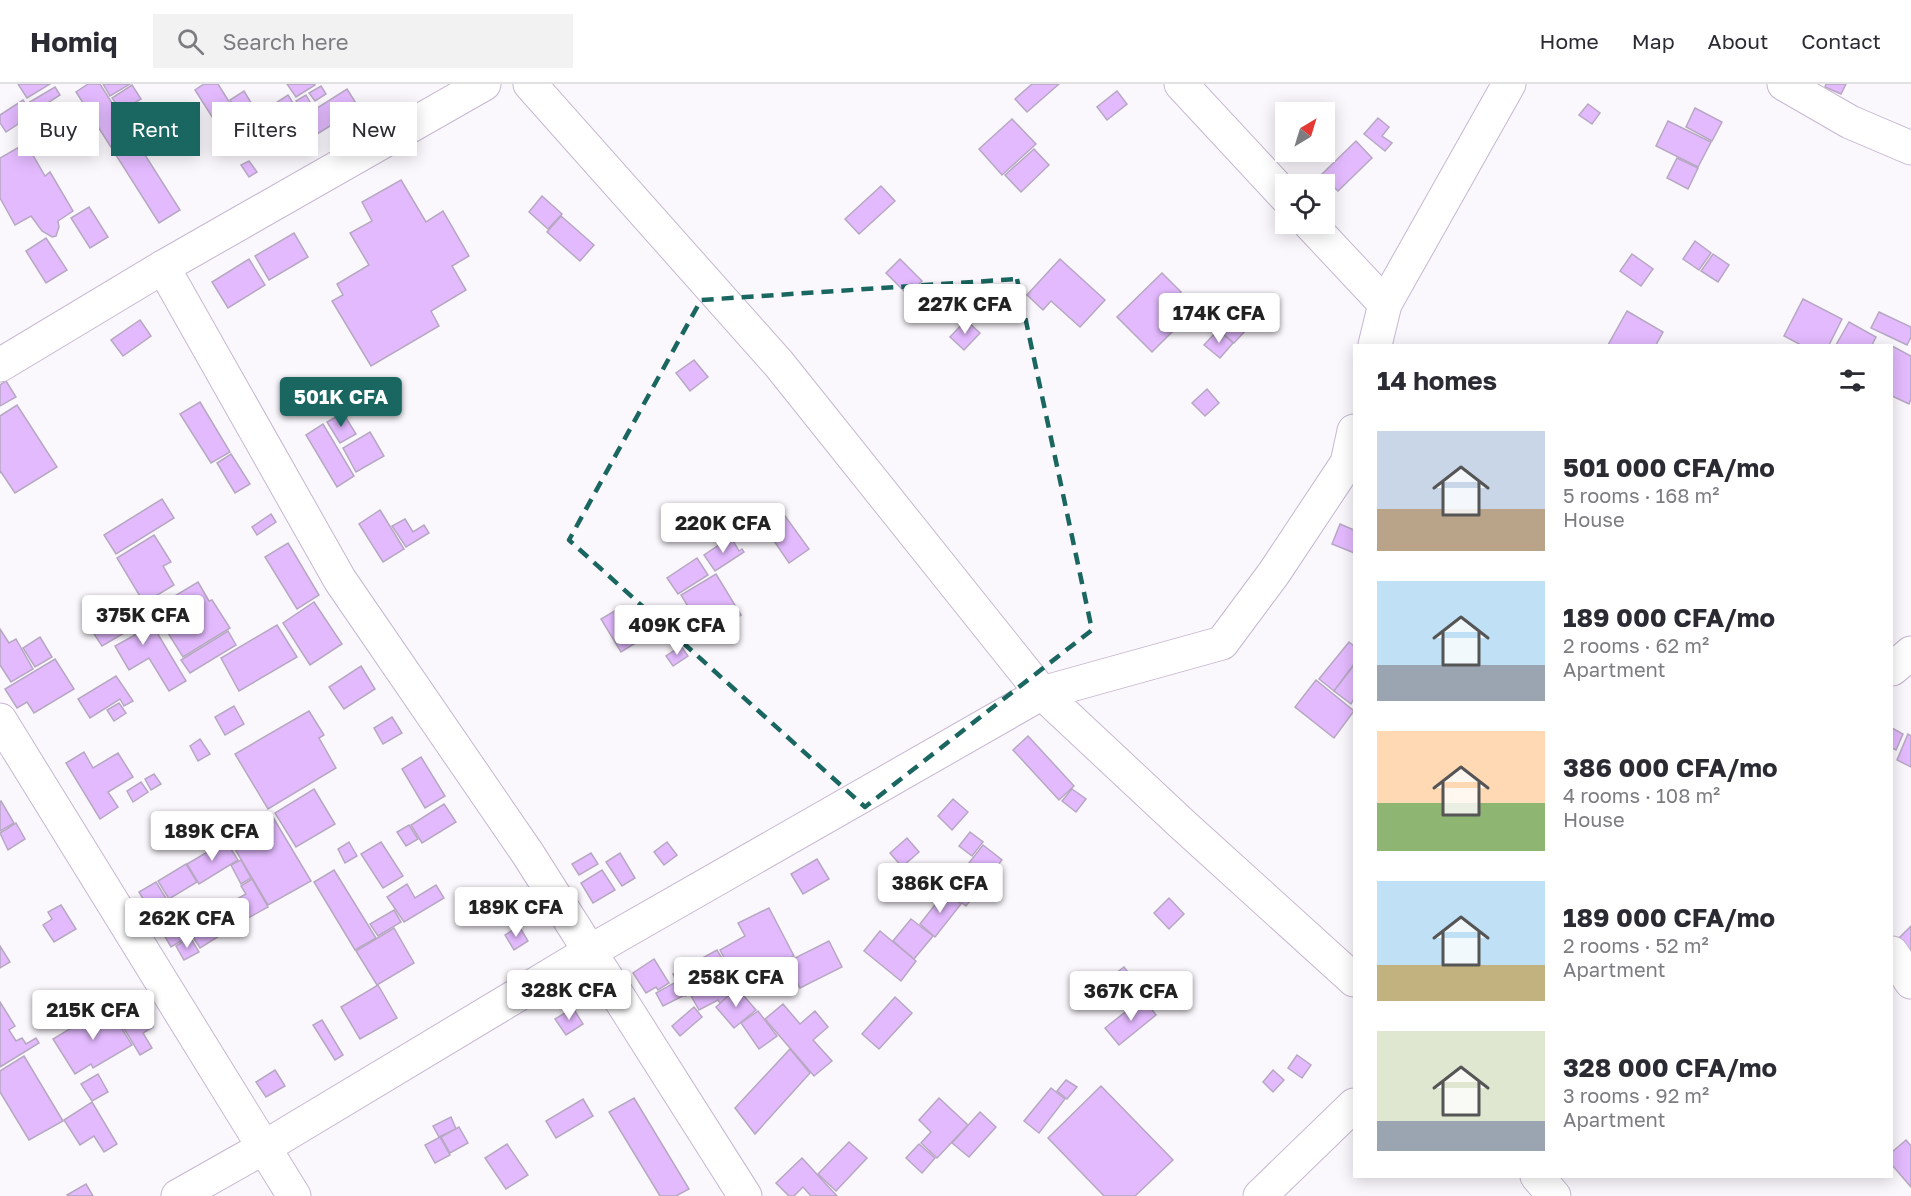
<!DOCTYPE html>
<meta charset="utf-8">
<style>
:root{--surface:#fff;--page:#f2f2f3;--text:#2b2b33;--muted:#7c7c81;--line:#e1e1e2;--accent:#1a6660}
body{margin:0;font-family:"Golos Text",sans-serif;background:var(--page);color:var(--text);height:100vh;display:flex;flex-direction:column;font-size:22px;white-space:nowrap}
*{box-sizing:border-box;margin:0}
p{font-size:20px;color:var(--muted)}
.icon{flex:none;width:33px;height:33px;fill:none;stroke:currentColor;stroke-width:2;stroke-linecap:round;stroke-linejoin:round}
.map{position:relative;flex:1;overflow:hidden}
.sheet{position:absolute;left:1353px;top:260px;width:540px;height:834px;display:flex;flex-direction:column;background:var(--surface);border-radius:0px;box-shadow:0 3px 15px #0003}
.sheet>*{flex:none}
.top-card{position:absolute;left:18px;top:18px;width:570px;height:54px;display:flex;gap:12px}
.needle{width:39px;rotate:38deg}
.buttons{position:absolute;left:1275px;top:18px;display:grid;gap:12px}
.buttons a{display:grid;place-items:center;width:60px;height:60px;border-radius:0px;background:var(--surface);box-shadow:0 3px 15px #0003;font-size:30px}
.price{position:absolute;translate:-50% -51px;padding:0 14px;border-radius:6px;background:#fff;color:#222;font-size:20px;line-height:39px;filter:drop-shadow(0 2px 3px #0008)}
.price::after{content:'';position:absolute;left:50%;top:36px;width:18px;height:14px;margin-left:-9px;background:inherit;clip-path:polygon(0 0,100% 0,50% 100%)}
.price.current{background:var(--accent);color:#fff}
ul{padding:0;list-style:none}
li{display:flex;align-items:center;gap:18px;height:150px;padding:0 24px}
li span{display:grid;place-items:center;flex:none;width:168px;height:120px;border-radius:0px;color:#555}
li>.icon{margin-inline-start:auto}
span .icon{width:72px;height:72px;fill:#fffc;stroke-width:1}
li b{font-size:26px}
h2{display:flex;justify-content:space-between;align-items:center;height:72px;padding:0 24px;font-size:26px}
.chip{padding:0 21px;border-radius:0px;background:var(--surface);box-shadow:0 3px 15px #0003;font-size:21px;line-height:54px}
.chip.current{background:var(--accent);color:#fff}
header{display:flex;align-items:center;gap:36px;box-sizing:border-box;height:84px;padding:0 30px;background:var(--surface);border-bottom:2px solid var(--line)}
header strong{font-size:28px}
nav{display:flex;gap:33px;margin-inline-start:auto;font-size:21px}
.search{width:420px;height:54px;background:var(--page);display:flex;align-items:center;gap:15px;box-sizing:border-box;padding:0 21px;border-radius:0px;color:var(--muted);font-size:22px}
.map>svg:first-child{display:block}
.building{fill:#e3bafe;stroke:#b7a8c2;stroke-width:1.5}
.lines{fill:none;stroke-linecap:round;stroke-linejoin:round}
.minor-casing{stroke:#c7b7d2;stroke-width:35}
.minor{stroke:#fff;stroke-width:33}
.marked{fill:none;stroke:#1a6660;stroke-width:4.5;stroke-dasharray:12 8;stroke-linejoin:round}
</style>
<header>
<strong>Homiq</strong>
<div class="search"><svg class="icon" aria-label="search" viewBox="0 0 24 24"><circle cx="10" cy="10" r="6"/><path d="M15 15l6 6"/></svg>Search here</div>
<nav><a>Home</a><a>Map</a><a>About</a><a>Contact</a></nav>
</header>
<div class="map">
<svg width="1911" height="1112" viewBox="0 0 1911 1112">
<rect width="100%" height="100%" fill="#fbf8fd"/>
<g class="building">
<polygon points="18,0 50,0 27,14"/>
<polygon points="88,0 100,0 180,126 159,139 76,8"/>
<polygon points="103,0 130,0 110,12"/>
<polygon points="204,0 218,0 240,35 221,47 195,6"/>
<polygon points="287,0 315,0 315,1 296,13"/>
<polygon points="1032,0 1059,0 1027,28 1015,15"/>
<polygon points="1826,0 1846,0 1841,10 1825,3"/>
<polygon points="132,1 141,15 121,27 112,14"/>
<polygon points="321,2 326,10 315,17 309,9"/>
<polygon points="55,3 60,11 34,28 28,19"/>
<polygon points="347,5 359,24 314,52 303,33"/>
<polygon points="244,7 256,27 242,35 230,16"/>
<polygon points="1117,7 1127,20 1107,36 1097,23"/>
<polygon points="288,11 301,32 284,43 271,22"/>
<polygon points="306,11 310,18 301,24 296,17"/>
<polygon points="23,16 33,30 6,48 0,39 0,31"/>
<polygon points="53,20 76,55 56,67 33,33"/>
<polygon points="1588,20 1600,29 1592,40 1579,31"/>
<polygon points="1695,24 1722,38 1712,57 1686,43"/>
<polygon points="1378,34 1389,43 1382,52 1392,59 1385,67 1364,50"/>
<polygon points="1012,35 1036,60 1002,91 979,65"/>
<polygon points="301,36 311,53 294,64 283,47"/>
<polygon points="1668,37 1711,58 1698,83 1656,62"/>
<polygon points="1356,57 1372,74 1338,107 1321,91"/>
<polygon points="26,59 45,92 50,88 73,127 58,137 59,143 56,152 52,153 42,147 31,132 15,141 0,114 0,74"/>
<polygon points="1034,65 1049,81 1021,108 1005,91"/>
<polygon points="1677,74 1698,84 1688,105 1667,94"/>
<polygon points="249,77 257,88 249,93 241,81"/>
<polygon points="401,96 426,138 443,127 469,172 452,182 466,206 431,227 439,242 371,282 332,217 343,211 337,200 369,181 350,149 372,137 362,118"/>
<polygon points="881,102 895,117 859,150 845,135"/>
<polygon points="542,112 562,130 548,145 529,128"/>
<polygon points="89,123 108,153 90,164 71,134"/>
<polygon points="561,132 594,161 580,177 547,148"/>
<polygon points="294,149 308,173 269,196 255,172"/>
<polygon points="46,154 67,186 46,199 26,167"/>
<polygon points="1695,157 1711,169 1699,186 1683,175"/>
<polygon points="1632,170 1653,185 1641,202 1620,187"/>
<polygon points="1713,170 1729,181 1718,198 1701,187"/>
<polygon points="249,175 265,201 228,224 212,198"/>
<polygon points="900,175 922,197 908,211 886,189"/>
<polygon points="1060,175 1105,216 1080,243 1051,217 1043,226 1027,211"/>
<polygon points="1162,189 1181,208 1168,221 1183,237 1152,268 1117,233"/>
<polygon points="1217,215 1232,229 1223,239 1208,225"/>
<polygon points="1803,215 1842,235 1829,261 1801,261 1784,252"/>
<polygon points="1627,227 1663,248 1656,261 1608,261"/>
<polygon points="1879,228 1911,243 1911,253 1907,261 1871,244"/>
<polygon points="1232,231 1247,245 1234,259 1219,246"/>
<polygon points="140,236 151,252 123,272 111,256"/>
<polygon points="966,236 980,249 964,266 950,253"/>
<polygon points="1849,238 1876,253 1872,261 1836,261"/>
<polygon points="1218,246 1233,259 1220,274 1204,261"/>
<polygon points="1892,262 1911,272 1911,315 1909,320 1892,312"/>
<polygon points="694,276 708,293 690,307 676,289"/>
<polygon points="6,297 16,313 0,322 0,301"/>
<polygon points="300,305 310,321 295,331 285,315"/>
<polygon points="1207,305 1219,319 1205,332 1192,319"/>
<polygon points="200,318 230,368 211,379 180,330"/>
<polygon points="17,321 57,383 15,409 1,388 0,389 0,332"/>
<polygon points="343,329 356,350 340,359 327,338"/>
<polygon points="323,340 354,392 337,403 306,351"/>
<polygon points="370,348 384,372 356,388 343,364"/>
<polygon points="231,370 250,400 235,409 217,379"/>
<polygon points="162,415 174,434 116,470 104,451"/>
<polygon points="380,426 404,465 383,478 359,440"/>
<polygon points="271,430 276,438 257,451 252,443"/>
<polygon points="785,432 809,465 789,479 766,445"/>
<polygon points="405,435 413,448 424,441 429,449 406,463 392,442"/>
<polygon points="1340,440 1354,446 1354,469 1332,460"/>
<polygon points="154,451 171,478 163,482 174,501 144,519 117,474"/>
<polygon points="731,453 739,467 742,465 744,468 715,487 704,471"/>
<polygon points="288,459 319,511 297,525 265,473"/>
<polygon points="697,474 708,491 678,510 667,494"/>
<polygon points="716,490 741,531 706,552 681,511"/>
<polygon points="198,498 209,517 212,516 230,544 183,573 153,525"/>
<polygon points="314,518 342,560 310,581 283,539"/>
<polygon points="141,522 186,597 169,607 149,574 129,586 115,562 135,551 131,545 102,562 94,550"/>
<polygon points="623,522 633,539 638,537 647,552 621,568 601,535"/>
<polygon points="277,541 297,573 239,607 221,574"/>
<polygon points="0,545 9,559 16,555 33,585 11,598 0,581"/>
<polygon points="228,547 236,561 190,589 181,576"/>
<polygon points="40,553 52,573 35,583 23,564"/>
<polygon points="1349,558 1354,562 1354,580 1334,607 1319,595"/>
<polygon points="681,562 688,572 673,582 666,572"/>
<polygon points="55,575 74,605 34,629 27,618 17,624 5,605"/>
<polygon points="1354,581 1354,615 1351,620 1334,607"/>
<polygon points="361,582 375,605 344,625 329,603"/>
<polygon points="116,592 133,617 124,622 120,615 90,634 78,615"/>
<polygon points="1316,596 1354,627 1334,654 1295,623"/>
<polygon points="119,619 126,629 114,637 107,626"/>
<polygon points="234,622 244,640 225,651 215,633"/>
<polygon points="309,627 324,651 319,654 336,684 268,725 235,670"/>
<polygon points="392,633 402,649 383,660 374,644"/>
<polygon points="1892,644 1903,650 1896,666 1892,664"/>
<polygon points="1908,650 1911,652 1911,683 1897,676"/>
<polygon points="1028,652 1074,702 1059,716 1013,666"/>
<polygon points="200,655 210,670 198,677 190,662"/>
<polygon points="84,668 93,684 118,669 133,693 108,708 118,723 100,735 66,679"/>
<polygon points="421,673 445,712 425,724 402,685"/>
<polygon points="154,690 161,700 151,706 145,695"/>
<polygon points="141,698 148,708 133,718 127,707"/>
<polygon points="314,705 335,740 296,763 275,729"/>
<polygon points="1072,705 1086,715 1076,728 1062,717"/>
<polygon points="953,715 968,728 952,746 938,732"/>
<polygon points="1,717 14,739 0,747 0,718"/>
<polygon points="444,720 456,738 422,759 411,741"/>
<polygon points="271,730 311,797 268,821 229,755"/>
<polygon points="16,739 25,755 8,766 0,749"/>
<polygon points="409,741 418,755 406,762 397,748"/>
<polygon points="970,748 983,758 972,772 959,762"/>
<polygon points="907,754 919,768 902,783 890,769"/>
<polygon points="226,757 238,776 199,800 187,780"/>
<polygon points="349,758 357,772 345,779 338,765"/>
<polygon points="381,758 403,792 383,804 361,770"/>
<polygon points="667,758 677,771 664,781 654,768"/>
<polygon points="983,761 1002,776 966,822 947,807"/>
<polygon points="591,769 598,780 579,791 572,780"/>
<polygon points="620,769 635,794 622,802 606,778"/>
<polygon points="817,775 829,795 803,810 791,790"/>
<polygon points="241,776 251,794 241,800 231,781"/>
<polygon points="186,780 197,798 169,815 158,797"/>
<polygon points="334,786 376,854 355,866 314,798"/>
<polygon points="602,786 615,806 593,819 581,799"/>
<polygon points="252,795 268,823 230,844 219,825 246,810 241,802"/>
<polygon points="156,798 189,852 171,863 139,808"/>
<polygon points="407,800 415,814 436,801 444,814 404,838 387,813"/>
<polygon points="945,808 961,820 935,853 920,840"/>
<polygon points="1169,814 1184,830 1169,845 1154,829"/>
<polygon points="61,821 76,845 54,858 43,841 52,835 48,828"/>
<polygon points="216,824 229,846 200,864 191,850 206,840 201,833"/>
<polygon points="769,824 794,872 739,901 720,866 745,852 738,839"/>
<polygon points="394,826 401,838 378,852 370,840"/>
<polygon points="911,835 933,852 914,875 893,857"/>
<polygon points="519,842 528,857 514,866 505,851"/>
<polygon points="1911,842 1911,871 1896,857"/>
<polygon points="394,844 414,879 377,901 356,867"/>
<polygon points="880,847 916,877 901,897 864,867"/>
<polygon points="190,853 199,868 184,876 176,862"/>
<polygon points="829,857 842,883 800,904 787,878"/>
<polygon points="0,862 10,878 0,884"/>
<polygon points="717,866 739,903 720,919 718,916 699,926 690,910 685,912 673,890"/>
<polygon points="654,875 669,899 658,906 656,903 646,909 633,889"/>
<polygon points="1124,883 1135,897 1118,910 1107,896"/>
<polygon points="676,898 683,912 663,922 656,909"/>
<polygon points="378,901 397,934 360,955 341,923"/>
<polygon points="1133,901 1142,911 1127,923 1118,913"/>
<polygon points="737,904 756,926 734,944 716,923"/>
<polygon points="132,909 153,943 143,949 152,964 140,971 110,921"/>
<polygon points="895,913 912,929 879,965 862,950"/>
<polygon points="1143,914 1156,931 1119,961 1105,944"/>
<polygon points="0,918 15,942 9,946 16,957 22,954 26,960 36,954 39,959 0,983"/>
<polygon points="783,920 800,940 815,927 828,943 813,956 832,977 814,992 765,935"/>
<polygon points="108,922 132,961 93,984 91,980 75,990 53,955"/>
<polygon points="694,923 702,933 680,952 672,942"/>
<polygon points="573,924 583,940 566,951 555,935"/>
<polygon points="758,927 777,952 759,965 741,939"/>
<polygon points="322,936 343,971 335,976 313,941"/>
<polygon points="790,965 810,989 755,1050 735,1024"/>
<polygon points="1297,971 1311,981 1302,994 1288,984"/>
<polygon points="24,972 63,1037 29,1056 0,1008 0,987"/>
<polygon points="275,986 285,1002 266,1013 256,998"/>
<polygon points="1273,986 1284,996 1273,1008 1263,998"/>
<polygon points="98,990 108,1008 92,1017 81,1000"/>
<polygon points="1066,996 1077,1003 1067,1015 1057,1007"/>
<polygon points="1101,1002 1173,1076 1135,1112 1104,1112 1048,1054"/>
<polygon points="1051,1004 1065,1015 1039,1049 1024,1037"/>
<polygon points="634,1014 689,1105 676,1112 660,1112 609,1028"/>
<polygon points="939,1014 968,1041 937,1074 921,1059 931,1048 919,1036"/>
<polygon points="583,1015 593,1032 556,1054 546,1037"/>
<polygon points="92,1018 117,1060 104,1068 94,1052 80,1061 64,1036"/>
<polygon points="980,1028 996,1043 969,1073 952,1059"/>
<polygon points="451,1033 456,1045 439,1053 433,1042"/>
<polygon points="459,1043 468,1059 450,1069 441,1053"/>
<polygon points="440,1053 450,1071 435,1079 425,1061"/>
<polygon points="1906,1056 1911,1062 1911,1103 1892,1081 1892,1068"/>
<polygon points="849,1058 867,1074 836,1107 818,1090"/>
<polygon points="507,1060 528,1091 506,1105 485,1074"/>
<polygon points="919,1060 935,1074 922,1089 906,1074"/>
<polygon points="802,1074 837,1112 811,1112 803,1103 794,1112 789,1112 776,1099"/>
<polygon points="86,1100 93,1112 68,1112 67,1111"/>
</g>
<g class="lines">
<defs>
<g id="minor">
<polyline points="530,0 779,280 1042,609 1182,740 1354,896"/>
<polyline points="1181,0 1286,113"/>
<polyline points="1784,0 1850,38 1911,64"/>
<polyline points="1310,140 1385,220"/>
<polyline points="163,183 340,496 528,770 745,1112"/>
<polyline points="1375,261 1385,220 1509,0"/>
<polyline points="0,281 163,183 484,0"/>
<polyline points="1892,585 1911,569"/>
<polyline points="0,636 294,1112"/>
<polyline points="1892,869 1911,898"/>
<polyline points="1537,1092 1554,1112"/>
<polyline points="178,1112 263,1064 589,868 1042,609 1222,559 1274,489 1347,379 1354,347"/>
<polyline points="1260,1112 1354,1021"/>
</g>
</defs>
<use href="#minor" class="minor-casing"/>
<use href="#minor" class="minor"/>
</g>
<path class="marked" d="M1017,195L1092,546L865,723L569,456L701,216Z"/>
</svg>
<div class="buttons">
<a><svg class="needle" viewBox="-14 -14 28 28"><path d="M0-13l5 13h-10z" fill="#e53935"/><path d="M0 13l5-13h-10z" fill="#7c7c81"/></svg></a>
<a><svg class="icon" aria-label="locate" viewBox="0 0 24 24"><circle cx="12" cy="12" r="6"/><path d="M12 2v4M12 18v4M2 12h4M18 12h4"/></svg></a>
</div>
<b class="price" style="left:965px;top:251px">227K CFA</b>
<b class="price" style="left:1219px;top:260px">174K CFA</b>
<b class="price current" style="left:341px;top:344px">501K CFA</b>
<b class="price" style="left:723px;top:470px">220K CFA</b>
<b class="price" style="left:143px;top:562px">375K CFA</b>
<b class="price" style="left:677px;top:572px">409K CFA</b>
<b class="price" style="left:212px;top:778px">189K CFA</b>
<b class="price" style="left:940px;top:830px">386K CFA</b>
<b class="price" style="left:516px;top:854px">189K CFA</b>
<b class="price" style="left:187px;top:865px">262K CFA</b>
<b class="price" style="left:736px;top:924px">258K CFA</b>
<b class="price" style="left:569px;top:937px">328K CFA</b>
<b class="price" style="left:1131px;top:938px">367K CFA</b>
<b class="price" style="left:93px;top:957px">215K CFA</b>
<div class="top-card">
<a class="chip">Buy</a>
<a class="chip current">Rent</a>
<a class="chip">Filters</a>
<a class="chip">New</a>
</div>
<section class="sheet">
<h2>14 homes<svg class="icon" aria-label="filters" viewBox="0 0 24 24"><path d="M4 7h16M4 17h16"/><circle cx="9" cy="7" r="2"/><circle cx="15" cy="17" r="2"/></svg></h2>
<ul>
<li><span style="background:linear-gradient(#c9d6e8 65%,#b9a48a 0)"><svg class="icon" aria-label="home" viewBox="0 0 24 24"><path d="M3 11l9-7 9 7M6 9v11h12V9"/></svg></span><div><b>501 000 CFA/mo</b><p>5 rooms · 168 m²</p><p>House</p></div></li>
<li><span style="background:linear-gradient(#bfe0f5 70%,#9aa5b1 0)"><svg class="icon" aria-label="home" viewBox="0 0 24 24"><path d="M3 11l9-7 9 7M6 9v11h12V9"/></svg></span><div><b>189 000 CFA/mo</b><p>2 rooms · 62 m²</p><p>Apartment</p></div></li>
<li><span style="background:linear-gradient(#ffd9b3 60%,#8fb573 0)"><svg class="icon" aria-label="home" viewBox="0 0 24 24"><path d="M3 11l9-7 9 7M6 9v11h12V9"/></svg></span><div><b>386 000 CFA/mo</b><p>4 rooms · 108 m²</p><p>House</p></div></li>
<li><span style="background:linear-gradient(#bfe0f5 70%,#c2b280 0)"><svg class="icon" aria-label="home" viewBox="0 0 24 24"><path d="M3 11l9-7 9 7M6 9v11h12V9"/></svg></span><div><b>189 000 CFA/mo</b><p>2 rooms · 52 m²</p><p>Apartment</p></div></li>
<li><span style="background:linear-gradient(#dfe7d0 75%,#9aa5b1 0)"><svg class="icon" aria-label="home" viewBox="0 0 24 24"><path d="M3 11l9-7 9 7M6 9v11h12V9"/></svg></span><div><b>328 000 CFA/mo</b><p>3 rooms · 92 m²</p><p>Apartment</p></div></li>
</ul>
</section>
</div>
